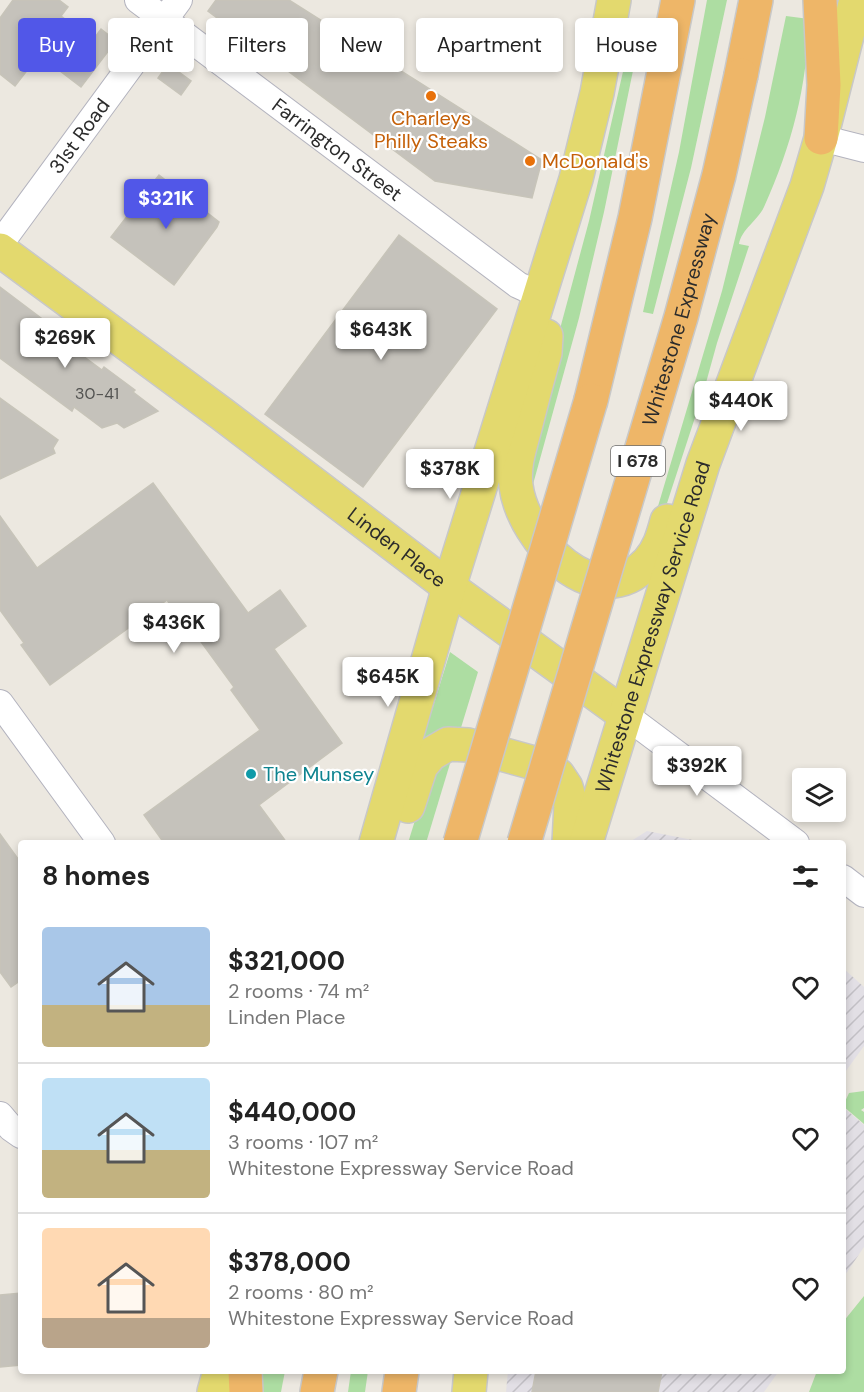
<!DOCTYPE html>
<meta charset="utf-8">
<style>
:root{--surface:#fff;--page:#f2f2f2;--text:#222;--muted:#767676;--line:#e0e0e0;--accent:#5157e8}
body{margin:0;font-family:"DM Sans",sans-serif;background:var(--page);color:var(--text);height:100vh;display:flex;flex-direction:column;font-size:22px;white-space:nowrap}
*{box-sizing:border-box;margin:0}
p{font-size:20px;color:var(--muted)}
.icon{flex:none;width:33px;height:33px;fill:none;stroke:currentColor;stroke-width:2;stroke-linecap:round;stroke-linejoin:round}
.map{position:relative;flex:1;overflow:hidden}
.drawer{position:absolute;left:18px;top:840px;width:828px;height:534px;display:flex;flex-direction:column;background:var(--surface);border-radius:6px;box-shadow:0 3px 9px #0003}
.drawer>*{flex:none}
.banner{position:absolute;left:18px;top:18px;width:828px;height:54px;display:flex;gap:12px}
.buttons{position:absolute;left:792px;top:768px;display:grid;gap:12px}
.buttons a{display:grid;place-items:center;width:54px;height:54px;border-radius:6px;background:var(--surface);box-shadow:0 3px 9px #0003;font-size:30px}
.price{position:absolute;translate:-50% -51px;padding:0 14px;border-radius:6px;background:#fff;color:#222;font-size:20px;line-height:39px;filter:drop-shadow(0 2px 3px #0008)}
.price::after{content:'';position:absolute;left:50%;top:36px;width:18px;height:14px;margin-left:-9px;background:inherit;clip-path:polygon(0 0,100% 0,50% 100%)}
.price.active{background:var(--accent);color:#fff}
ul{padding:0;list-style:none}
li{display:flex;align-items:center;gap:18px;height:150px;padding:0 24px}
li+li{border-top:2px solid var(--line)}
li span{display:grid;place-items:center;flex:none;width:168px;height:120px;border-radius:6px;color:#555}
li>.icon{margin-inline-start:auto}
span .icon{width:72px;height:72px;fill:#fffc;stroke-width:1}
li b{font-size:26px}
h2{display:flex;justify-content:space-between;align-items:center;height:72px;padding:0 24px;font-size:26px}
.pill{padding:0 21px;border-radius:6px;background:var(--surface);box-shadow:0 3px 9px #0003;font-size:21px;line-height:54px}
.pill.active{background:var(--accent);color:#fff}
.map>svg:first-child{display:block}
.industrial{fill:url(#industrial-furrows)}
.grass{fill:#addda2}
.building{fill:#c5c2bb;stroke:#c7c4b9;stroke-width:1.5}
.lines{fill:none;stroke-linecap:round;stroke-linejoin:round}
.minor-casing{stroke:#b3b3be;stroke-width:28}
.major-casing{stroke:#c8c8c8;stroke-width:36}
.highway-casing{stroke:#c8c8c8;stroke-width:36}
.minor{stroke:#fff;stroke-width:26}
.major{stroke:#e3d96e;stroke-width:33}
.highway{stroke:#eeb668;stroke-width:33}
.highway-bridge-casing{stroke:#c8c8c8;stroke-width:36;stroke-linecap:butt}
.highway-bridge{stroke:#eeb668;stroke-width:33}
.food-dot{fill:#e8710a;stroke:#fff;stroke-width:2}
.culture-dot{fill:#0f9aa8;stroke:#fff;stroke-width:2}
.labels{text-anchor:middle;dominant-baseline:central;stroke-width:4.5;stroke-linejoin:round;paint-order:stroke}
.number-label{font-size:16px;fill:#525250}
.shield{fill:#fff;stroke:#6b6b6b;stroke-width:1.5}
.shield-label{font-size:18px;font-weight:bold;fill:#2c2c2c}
.food-label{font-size:20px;fill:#c56008;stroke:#fff}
.street-label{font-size:20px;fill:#2c2c2c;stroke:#fff}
.culture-label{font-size:20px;fill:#0d838f;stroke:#fff;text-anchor:start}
</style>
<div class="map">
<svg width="864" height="1392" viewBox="0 0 864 1392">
<defs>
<pattern id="industrial-furrows" width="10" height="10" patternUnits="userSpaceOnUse" patternTransform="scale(1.5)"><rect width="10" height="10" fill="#e2dfe5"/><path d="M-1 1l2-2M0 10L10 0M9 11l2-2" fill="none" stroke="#c2c0c5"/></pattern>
</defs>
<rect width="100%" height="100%" fill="#ece8e0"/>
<g class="industrial">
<polygon points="647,831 708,843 628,843"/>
<polygon points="843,968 864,987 864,1046 843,1075"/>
<polygon points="843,1107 864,1125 864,1247 843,1278"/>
<polygon points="508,1371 779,1371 764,1392 506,1392"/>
</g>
<g class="grass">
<polygon points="707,0 727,0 691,168 653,314 643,312 679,152"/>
<path d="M786,16L809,19C807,87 792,145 764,207C758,220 741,230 739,244L749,246L717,343L704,390L654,543L642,560L722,291L765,117Z"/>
<polygon points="627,54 636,56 604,212 579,318 527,506 528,448 589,221"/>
<polygon points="450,652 478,672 460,731 433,735 423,739"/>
<polygon points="452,757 426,843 408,843 428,778"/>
<polygon points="864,1091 864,1108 861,1110 864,1112 864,1124 843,1106 849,1093"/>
<polygon points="864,1296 864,1392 809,1392 817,1371 843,1371 843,1322"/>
<polygon points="253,1371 285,1371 281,1392 255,1392"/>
<polygon points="351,1371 368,1371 365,1392 348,1392"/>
</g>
<g class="building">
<polygon points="13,0 59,0 68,7 61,16 93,40 101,29 116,41 81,87 39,55 15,86 0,74 0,18"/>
<polygon points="216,0 289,0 542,160 532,198 435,181 208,11"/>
<polygon points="168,64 191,81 181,95 158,78"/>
<polygon points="159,175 219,222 217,227 174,285 111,237"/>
<polygon points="399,235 497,309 363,487 265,414"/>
<polygon points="0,287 45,321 41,325 102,370 104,367 135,390 133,392 158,411 124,428 117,423 102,428 74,407 72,411 0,358"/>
<polygon points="0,398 58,440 53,448 55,453 0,479"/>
<polygon points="153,483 248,613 280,590 306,626 274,649 342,743 259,805 287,843 164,843 144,815 260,730 231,690 234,687 199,639 196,641 167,600 50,685 21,645 24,643 0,610 0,516 37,568"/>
<polygon points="0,834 21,863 21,980 11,987 0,972"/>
<polygon points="21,1293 21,1365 0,1367 0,1295"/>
<polygon points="536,1371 662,1371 658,1392 532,1392"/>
</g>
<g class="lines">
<defs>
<g id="minor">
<path id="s1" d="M138,0L518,285L540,295"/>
<polyline points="821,138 864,149"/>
<path id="s2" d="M0,244L179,0"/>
<polyline points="0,703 102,843"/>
<polyline points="625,715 796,843"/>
<polyline points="843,878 864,894"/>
<polyline points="0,1115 11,1128 21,1135"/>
</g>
<g id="major">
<path id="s3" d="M0,250L222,414L449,587L625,715"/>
<path d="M546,336L545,353C538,377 532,400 526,424C521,444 513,465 516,486C523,540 596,618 648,562C659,550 663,536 667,521"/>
<polyline points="408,806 421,766 431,754 448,744 468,745 545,766 558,775 566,787 571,804 569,843"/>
<polyline points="376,843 449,587 576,179 597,93 614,0"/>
<path id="s4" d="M586,843L703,464L807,186L821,138L856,0"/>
<polyline points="214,1392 220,1371"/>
<polyline points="469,1392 471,1371"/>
</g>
<g id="highway">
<polyline points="820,0 824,85 821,138"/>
<polyline points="741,75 756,0"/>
<polyline points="591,400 635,218 678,0"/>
<polyline points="245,1371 246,1392"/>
<polyline points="317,1392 321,1371"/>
<polyline points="399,1392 402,1371"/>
</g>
</defs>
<use href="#minor" class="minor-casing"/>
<use href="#major" class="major-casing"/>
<use href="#highway" class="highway-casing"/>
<use href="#minor" class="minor"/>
<use href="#major" class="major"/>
<use href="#highway" class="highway"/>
<defs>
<g id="highway-bridge">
<polyline points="460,843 591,400"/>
<path id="s5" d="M524,843L681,317L719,175L741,75"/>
</g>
</defs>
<use href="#highway-bridge" class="highway-bridge-casing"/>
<use href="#highway-bridge" class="highway-bridge"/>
</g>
<g class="food-dot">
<circle cx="431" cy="96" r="6"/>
<circle cx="530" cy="161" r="6"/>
</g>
<circle class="culture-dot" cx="251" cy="774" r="6"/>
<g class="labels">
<g class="number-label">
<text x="97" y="393">30-41</text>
</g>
<rect class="shield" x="611" y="446" width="54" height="30" rx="4.5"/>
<g class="shield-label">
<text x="638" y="461">I 678</text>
</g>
<g class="food-label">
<text x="431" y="118">Charleys<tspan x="431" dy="23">Philly Steaks</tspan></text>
<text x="542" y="161" text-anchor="start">McDonald's</text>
</g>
<g class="street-label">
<text stroke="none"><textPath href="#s2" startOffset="134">31st Road</textPath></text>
<text stroke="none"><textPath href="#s1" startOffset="249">Farrington Street</textPath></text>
<text stroke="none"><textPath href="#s5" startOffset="546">Whitestone Expressway</textPath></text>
<text stroke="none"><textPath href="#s3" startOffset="496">Linden Place</textPath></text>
<text stroke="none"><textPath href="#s4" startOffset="226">Whitestone Expressway Service Road</textPath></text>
</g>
<g class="culture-label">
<text x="263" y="774">The Munsey</text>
</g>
</g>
</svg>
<div class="buttons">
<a><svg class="icon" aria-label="layers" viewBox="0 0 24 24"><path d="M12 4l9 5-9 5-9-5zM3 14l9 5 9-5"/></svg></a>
</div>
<b class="price active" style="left:166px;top:230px">$321K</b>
<b class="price" style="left:381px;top:361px">$643K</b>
<b class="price" style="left:65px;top:369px">$269K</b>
<b class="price" style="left:741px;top:432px">$440K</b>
<b class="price" style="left:450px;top:500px">$378K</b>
<b class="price" style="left:174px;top:654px">$436K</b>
<b class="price" style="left:388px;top:708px">$645K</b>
<b class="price" style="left:697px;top:797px">$392K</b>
<div class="banner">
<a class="pill active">Buy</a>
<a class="pill">Rent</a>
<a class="pill">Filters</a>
<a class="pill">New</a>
<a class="pill">Apartment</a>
<a class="pill">House</a>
</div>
<section class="drawer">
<h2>8 homes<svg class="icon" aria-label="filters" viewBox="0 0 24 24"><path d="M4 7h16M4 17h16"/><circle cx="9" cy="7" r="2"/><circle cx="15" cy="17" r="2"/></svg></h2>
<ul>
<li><span style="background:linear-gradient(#a9c7e8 65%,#c2b280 0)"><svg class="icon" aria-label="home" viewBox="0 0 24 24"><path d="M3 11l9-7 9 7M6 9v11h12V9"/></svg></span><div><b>$321,000</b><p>2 rooms · 74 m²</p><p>Linden Place</p></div><svg class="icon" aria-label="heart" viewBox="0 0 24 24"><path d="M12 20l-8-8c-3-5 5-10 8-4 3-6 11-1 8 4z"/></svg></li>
<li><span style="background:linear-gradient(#bfe0f5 60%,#c2b280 0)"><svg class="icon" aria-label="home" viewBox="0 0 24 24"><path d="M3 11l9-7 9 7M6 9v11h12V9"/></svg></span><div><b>$440,000</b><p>3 rooms · 107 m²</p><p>Whitestone Expressway Service Road</p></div><svg class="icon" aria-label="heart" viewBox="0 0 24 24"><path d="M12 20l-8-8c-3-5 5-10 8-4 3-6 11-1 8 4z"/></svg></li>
<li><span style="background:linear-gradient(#ffd9b3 75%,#b9a48a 0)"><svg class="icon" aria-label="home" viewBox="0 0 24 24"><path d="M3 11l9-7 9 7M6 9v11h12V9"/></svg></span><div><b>$378,000</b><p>2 rooms · 80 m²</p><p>Whitestone Expressway Service Road</p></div><svg class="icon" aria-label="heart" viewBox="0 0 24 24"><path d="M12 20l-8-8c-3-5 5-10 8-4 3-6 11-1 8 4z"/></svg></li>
</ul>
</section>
</div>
